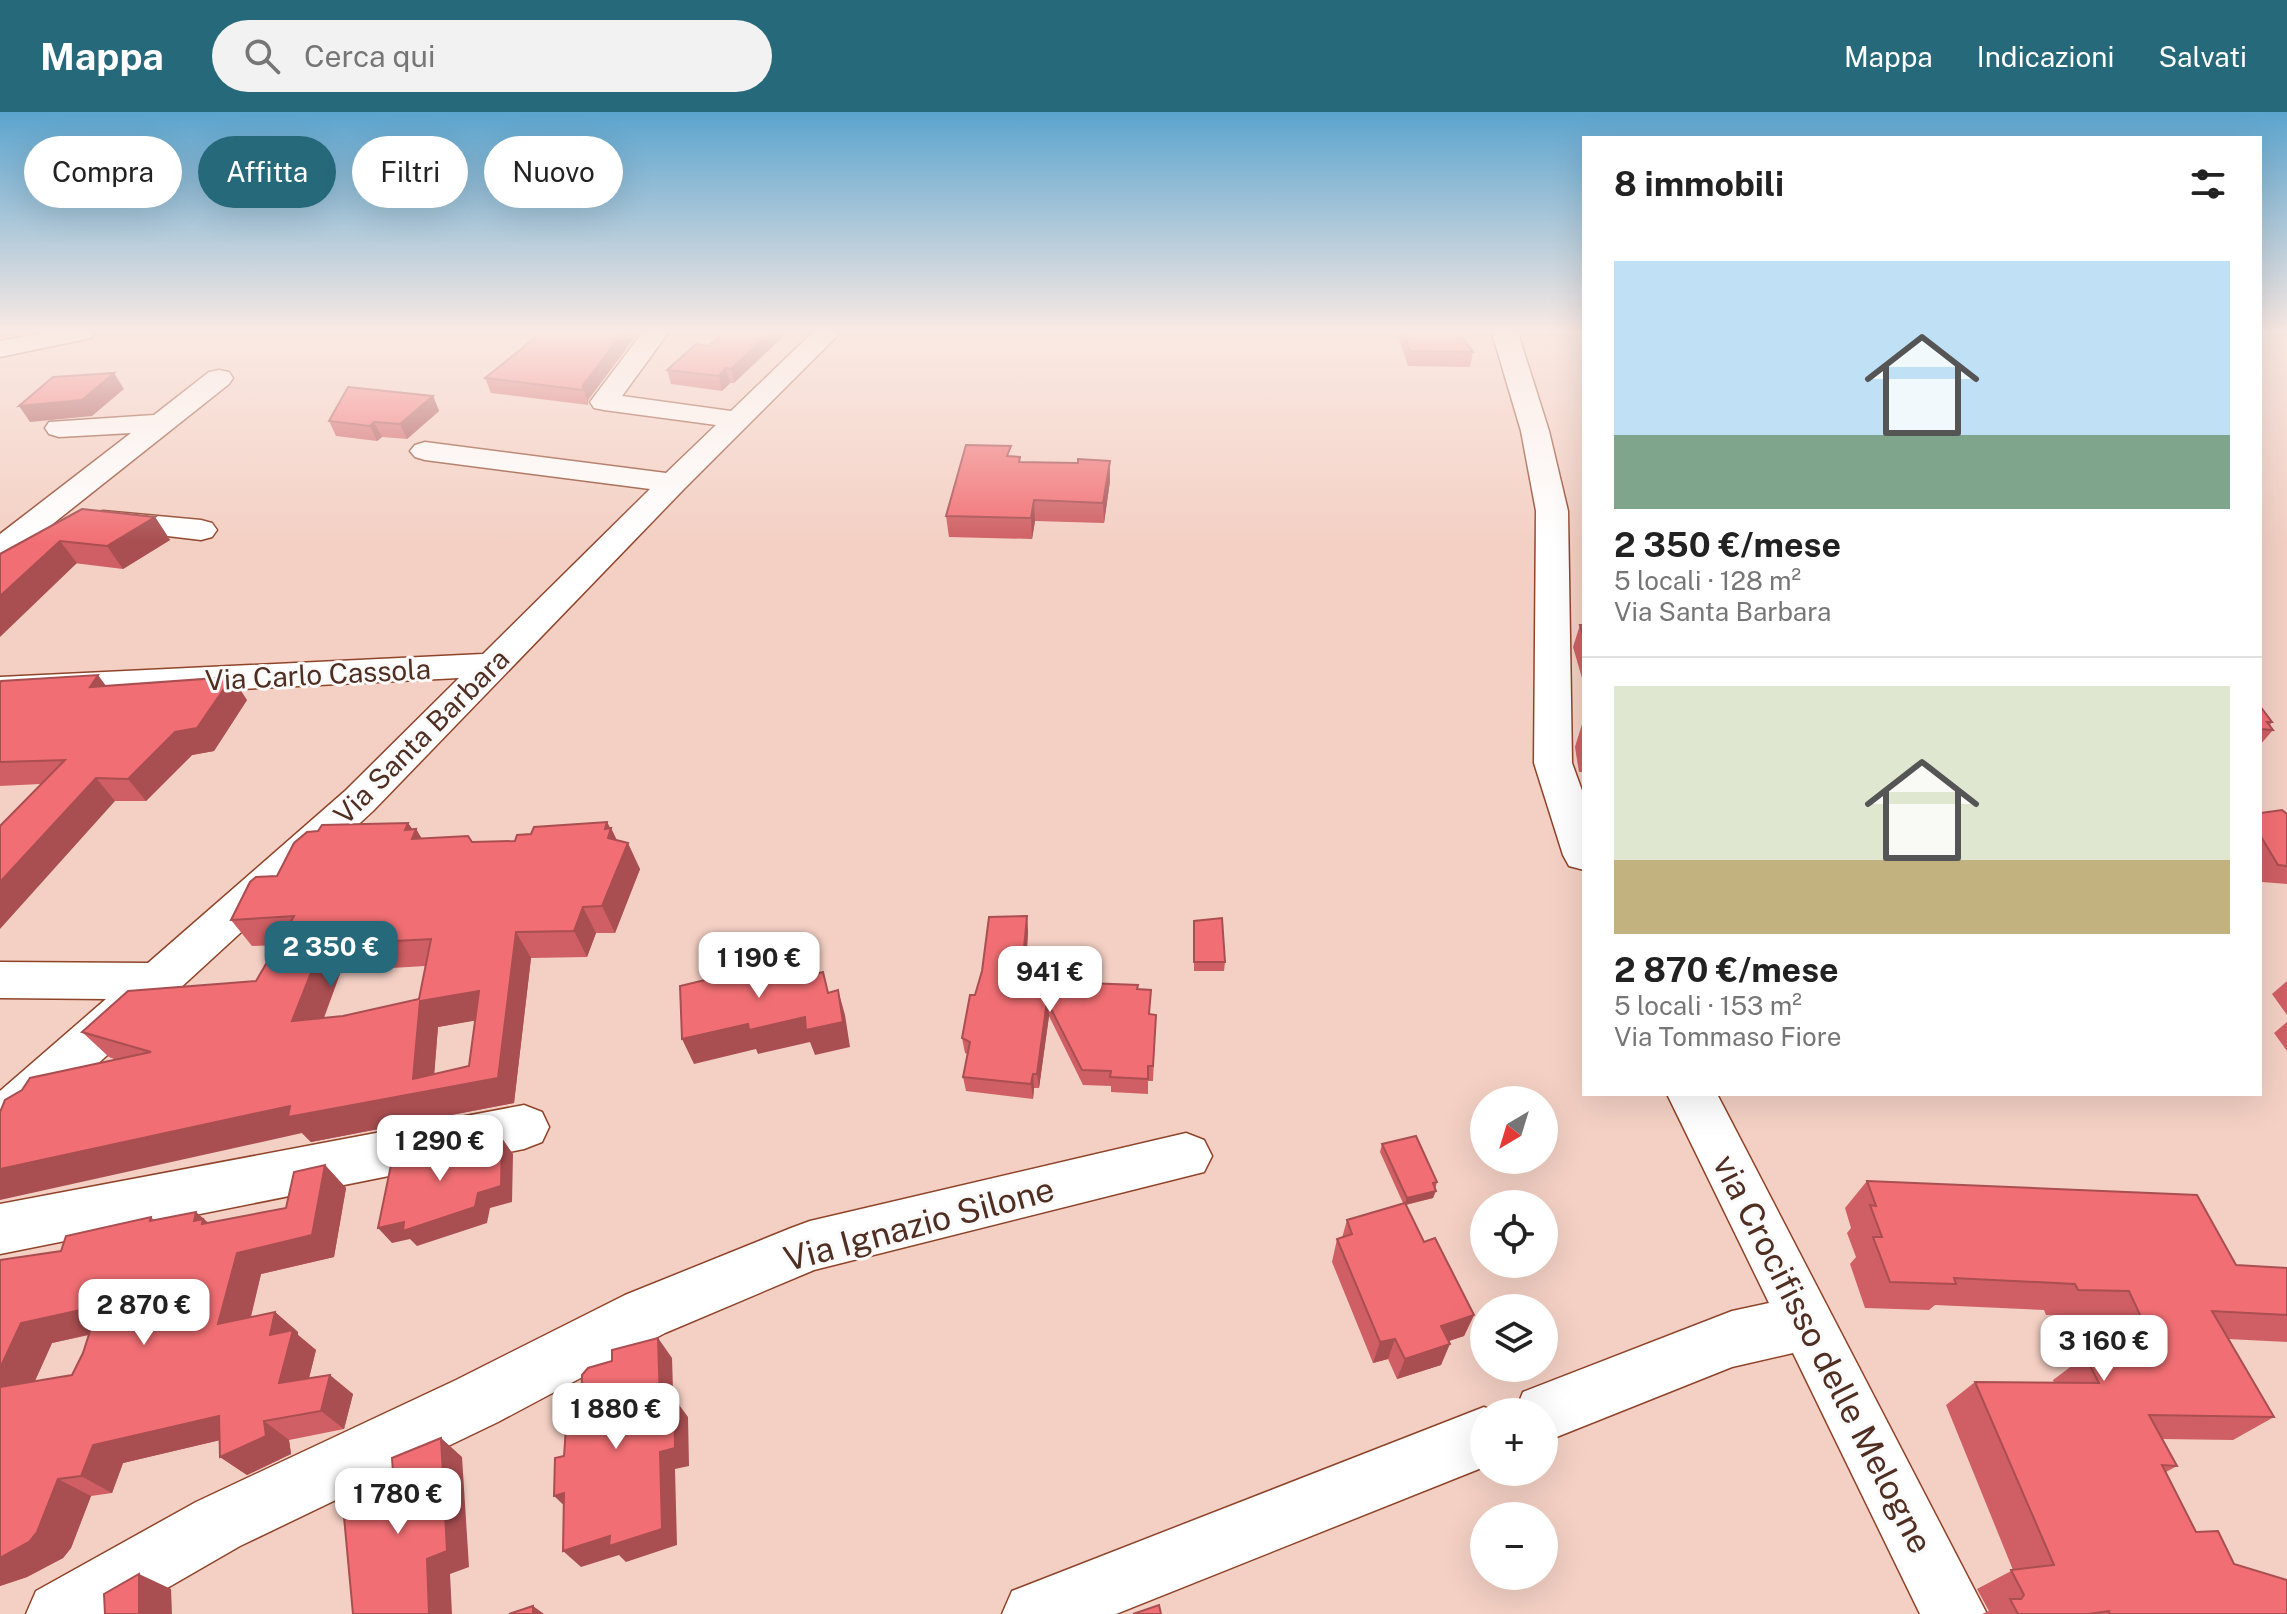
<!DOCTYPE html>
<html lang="it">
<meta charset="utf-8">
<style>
:root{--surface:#fff;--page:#f2f2f2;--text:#222;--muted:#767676;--line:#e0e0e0;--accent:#26697b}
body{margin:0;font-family:"Public Sans",sans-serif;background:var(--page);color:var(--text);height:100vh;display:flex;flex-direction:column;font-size:30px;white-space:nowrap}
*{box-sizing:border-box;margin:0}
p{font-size:26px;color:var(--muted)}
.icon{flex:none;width:44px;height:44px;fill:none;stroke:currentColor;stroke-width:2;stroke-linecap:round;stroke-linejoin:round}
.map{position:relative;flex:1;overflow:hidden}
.drawer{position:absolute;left:1582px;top:24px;width:680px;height:960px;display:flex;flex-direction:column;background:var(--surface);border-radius:0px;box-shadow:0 8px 32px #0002}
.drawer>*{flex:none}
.hud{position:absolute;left:24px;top:24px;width:760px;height:72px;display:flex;gap:16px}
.needle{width:52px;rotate:218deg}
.tools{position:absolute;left:1470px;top:974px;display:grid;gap:16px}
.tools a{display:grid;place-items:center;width:88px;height:88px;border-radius:50%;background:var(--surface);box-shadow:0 8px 32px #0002;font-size:40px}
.price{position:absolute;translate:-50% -68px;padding:0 18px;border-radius:16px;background:#fff;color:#222;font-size:26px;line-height:52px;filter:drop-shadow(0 2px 4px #0008)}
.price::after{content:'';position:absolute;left:50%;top:48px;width:24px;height:18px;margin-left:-12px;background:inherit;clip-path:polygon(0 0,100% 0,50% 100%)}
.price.current{background:var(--accent);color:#fff}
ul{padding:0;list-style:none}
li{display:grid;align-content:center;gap:16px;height:424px;padding:0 32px}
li+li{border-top:2px solid var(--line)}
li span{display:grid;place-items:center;height:248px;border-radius:0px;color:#555}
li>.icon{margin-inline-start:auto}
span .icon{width:144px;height:144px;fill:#fffc;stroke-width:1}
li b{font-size:34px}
h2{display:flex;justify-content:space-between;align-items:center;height:96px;padding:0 32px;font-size:34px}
.pill{padding:0 28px;border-radius:36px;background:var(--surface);box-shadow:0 8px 32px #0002;font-size:28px;line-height:72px}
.pill.current{background:var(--accent);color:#fff}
header{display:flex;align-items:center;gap:48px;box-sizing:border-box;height:112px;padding:0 40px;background:var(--accent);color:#fff}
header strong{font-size:38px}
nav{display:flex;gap:44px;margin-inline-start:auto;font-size:28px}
.search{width:560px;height:72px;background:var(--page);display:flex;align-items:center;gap:20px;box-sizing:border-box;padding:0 28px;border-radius:44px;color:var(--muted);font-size:30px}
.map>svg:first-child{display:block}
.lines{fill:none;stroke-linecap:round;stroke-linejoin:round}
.street-casing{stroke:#8f4429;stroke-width:3}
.street{fill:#fff;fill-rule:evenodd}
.wall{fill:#cf5f64;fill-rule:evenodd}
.shaded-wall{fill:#a94e51}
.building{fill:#f16f74;stroke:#a94e51;stroke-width:2;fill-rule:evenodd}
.labels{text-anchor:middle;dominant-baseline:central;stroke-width:6;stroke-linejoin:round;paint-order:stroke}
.street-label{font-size:28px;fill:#502e22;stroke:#fafafa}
.near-street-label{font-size:34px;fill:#502e22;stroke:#fafafa}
</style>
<header>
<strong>Mappa</strong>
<div class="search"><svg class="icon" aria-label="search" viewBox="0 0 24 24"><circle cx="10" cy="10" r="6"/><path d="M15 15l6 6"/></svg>Cerca qui</div>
<nav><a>Mappa</a><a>Indicazioni</a><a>Salvati</a></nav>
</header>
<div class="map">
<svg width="2287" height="1502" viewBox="0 0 2287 1502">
<rect width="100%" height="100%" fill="#f4d0c4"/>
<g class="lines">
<defs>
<g id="street">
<polygon points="43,221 95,221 91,226 0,245 0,229"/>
<polygon points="642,221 668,221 622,284 731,299 812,221 840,221 684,377 373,699 18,1025 0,1032 0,979 106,887 0,886 0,850 148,851 345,679 459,566 0,589 0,565 483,542 650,377 425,348 415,345 410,339 415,333 425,330 666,361 716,313 604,298 594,296 590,290"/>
<polygon points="1492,221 1518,221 1549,319 1568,399 1572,651 1584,684 1584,758 1569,754 1563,743 1534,651 1536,399 1521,319"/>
<polygon points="219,258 229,260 233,266 229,272 11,445 0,448 0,422 131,321 59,325 49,322 45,316 49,310 154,303 209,260"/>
<polygon points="103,399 201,408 212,411 217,418 212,425 201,428 92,415 87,408 92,401"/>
<polygon points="1667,982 1717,982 1987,1502 1920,1502 1793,1241 1732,1255 1544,1330 1544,1300 1515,1300 1523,1280 1732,1199 1769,1191"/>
<polygon points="524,993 542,1000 549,1015 542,1030 524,1037 0,1142 0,1092"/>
<polygon points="1186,1021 1204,1028 1212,1044 1204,1060 814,1158 665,1221 498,1310 240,1434 122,1502 26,1502 36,1479 196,1390 456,1268 625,1183 791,1116 810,1109"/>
<polygon points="1484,1295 1496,1300 1484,1300 1484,1355 1116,1502 1002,1502 1012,1479"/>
</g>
</defs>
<use href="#street" class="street-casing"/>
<use href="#street" class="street"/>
</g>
<g class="wall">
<polygon points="638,221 588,288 588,293 491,281 485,266"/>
<polygon points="724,221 734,271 730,271 722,279 671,272 667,258 709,234"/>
<polygon points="1397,221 1459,221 1473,240 1470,255 1408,254"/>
<polygon points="433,284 439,299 407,327 382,325 377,329 336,324 329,309"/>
<polygon points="1012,344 1020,350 1110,369 1104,411 1035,409 1032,427 949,425 946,404"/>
<polygon points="155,405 170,428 123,457 0,442"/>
<polygon points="1580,513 1584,513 1584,573 1573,535"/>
<polygon points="0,571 106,573 247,588 214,639 192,643 146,689 115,689 40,672 0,674"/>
<polygon points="2260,594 2272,610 2270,613 2273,618 2260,633"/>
<polygon points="1582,612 1584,612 1584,660 1579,660 1575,635"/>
<polygon points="2260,701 2287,702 2287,772 2262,770 2260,766"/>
<path d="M607,710L610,716H611L617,728L640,757L615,821H596L587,845L531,846L514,991L311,1030L302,1021L109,945L82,920L256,869L277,833L252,834L231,808L277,764L408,711L412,717H416L422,727L472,730L515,729ZM425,854L419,887L343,904L324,906L341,859ZM475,908L469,954L434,962L438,915Z"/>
<polygon points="1027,804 1028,820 1027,836 1065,853 1063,870 1138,877 1150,903 1156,903 1153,969 1148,969 1148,982 1111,980 1111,974 1083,973 1049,904 1039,976 1034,976 1033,987 966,979 963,965 967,942 965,941 962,926"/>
<polygon points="1194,818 1225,850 1224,859 1194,859"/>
<polygon points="2287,869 2287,903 2272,882"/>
<polygon points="2287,910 2287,939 2274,921"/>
<polygon points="1382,1032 1437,1070 1433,1086 1406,1093 1424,1130 1474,1203 1464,1224 1449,1229 1441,1253 1397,1267 1388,1247 1373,1251 1332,1150 1337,1127 1342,1126 1347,1108 1403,1091 1380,1040"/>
<path d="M325,1053L346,1076L334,1145L261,1162L251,1205L275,1200L298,1220V1223L316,1238L309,1266L353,1282L344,1317L289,1328L291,1342L247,1363L220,1345V1328L123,1351L112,1381L91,1384L71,1436L63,1446L27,1465L0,1474V1148L61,1139L151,1105L154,1108L208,1111L286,1096ZM89,1223L83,1241L72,1263L35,1269L52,1231Z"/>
<polygon points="1867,1069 2236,1153 2287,1156 2287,1230 2228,1227 2274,1305 2233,1328 2162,1327 2177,1354 2166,1360 2196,1420 2234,1452 2287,1502 1982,1502 1989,1499 1977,1477 2013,1458 1946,1293 1975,1270 2054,1271 2053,1268 2085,1244 2113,1244 2096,1205 2046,1203 2044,1198 1935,1193 1929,1198 1865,1196 1850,1152 1856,1145 1847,1121 1851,1116 1845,1096"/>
</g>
<g class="shaded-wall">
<polygon points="623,221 638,221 588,288 588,293 583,273"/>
<polygon points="769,221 787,221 734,271 731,257"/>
<polygon points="726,256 730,271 722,279 719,264"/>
<polygon points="114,261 124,277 92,304 30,310 19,294"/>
<polygon points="433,284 439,299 407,327 400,312"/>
<polygon points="374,310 382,325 377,329 370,314"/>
<polygon points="1110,349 1110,369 1104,411 1103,391"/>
<polygon points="1034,388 1035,409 1032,427 1031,406"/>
<polygon points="155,405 170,428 123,457 107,434"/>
<polygon points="60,429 77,451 0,525 0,484"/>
<polygon points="98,563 115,586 90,575"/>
<polygon points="232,565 247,588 214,639 192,643 146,689 128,667"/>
<polygon points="96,666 115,689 0,817 0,770"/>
<polygon points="607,710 611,718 611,716 623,743 628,731 640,757 615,821 602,794 605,717"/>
<polygon points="408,711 415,721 416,717 432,744 428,754 405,718"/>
<polygon points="583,795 596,821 587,845 574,819"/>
<polygon points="1027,804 1028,820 1026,851 1024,836"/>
<polygon points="516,820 531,846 514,991 311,1030 302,1021 0,1088 0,1057 413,967 420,889 479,879 496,905 438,915 433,978 498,966"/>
<polygon points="322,833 341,859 313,934 292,909"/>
<polygon points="1063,838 1065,853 1061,885 1060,870"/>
<polygon points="838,878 845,903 850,935 815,943 810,930 758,942 756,937 694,952 682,927"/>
<polygon points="1047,889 1049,904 1039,976 1037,962"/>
<polygon points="1033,962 1034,976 1033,987 1031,972"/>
<polygon points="502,1026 513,1042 512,1090 490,1096 487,1111 417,1134 410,1127 392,1131 378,1116 478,1081"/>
<polygon points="325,1053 346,1076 334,1145 261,1162 244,1232 218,1212 237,1141 312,1123"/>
<polygon points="1436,1079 1433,1086 1404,1093 1407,1086"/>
<polygon points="196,1100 220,1121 194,1109"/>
<polygon points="98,1194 126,1214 52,1231 23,1295 0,1282 0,1256 21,1211"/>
<polygon points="275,1200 298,1220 298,1223 316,1238 303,1290 279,1271 270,1223"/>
<polygon points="1474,1203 1464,1224 1433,1234 1441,1214"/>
<polygon points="658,1226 672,1246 674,1310 660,1291"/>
<polygon points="1395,1227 1388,1247 1373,1251 1380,1230"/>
<polygon points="1450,1232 1441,1253 1397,1267 1405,1247"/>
<polygon points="330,1263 353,1282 344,1317 321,1299"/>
<polygon points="674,1286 688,1305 689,1354 675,1357 677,1433 626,1450 619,1443 581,1455 563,1439 610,1424 660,1340"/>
<polygon points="219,1304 246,1322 123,1351 112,1381 81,1364 93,1333"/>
<polygon points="264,1309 289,1328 291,1342 247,1363 220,1345"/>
<polygon points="441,1326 462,1345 469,1455 450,1462 452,1502 429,1502 427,1447"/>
<polygon points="58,1367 91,1384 71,1436 63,1446 27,1465 0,1474 0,1446"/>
<polygon points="564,1381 572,1401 554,1384"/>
<polygon points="139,1462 171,1477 172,1502 139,1502"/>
<polygon points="533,1494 544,1502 533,1502"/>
</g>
<g class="building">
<polygon points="541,221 623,221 583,273 583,278 485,266"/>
<polygon points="724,221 769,221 731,257 726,256 719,264 667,258 696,232 709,234"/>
<polygon points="1404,221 1459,221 1473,240 1410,239"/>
<polygon points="114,261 82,288 19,294 53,265"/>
<polygon points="348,275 433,284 400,312 374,310 370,314 329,309"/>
<polygon points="966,333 1011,334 1007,344 1020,345 1019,350 1078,351 1078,347 1110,349 1103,391 1034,388 1031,406 946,404"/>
<polygon points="82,397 155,405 107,434 60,429 0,484 0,442"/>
<polygon points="1580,513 1584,513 1584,526"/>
<polygon points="98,563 90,575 232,565 197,616 175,620 128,667 96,666 0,770 0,714 65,648 0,650 0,571 1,569"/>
<polygon points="2260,594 2272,610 2267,610 2273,618 2260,617"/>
<polygon points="2282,698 2287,702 2287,754 2278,753 2260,723 2260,701"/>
<path d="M607,710L605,717L611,716L608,726L628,731L602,794L583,795L574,819L516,820L498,966L288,1005L290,994L0,1057V1000L5,988L22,978L30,966L151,940L82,920L128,879L256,869L294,804L231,808L250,770L256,765L277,764L294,731L307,720L318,719L322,713L408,711L405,718L416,717L412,727L468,724L472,730L515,729L517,723L531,722L534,715ZM431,827L419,887L343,904L292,909L322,833ZM479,879L469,954L413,967L420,889Z"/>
<polygon points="1027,804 1024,836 1063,838 1060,870 1138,873 1137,877 1151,878 1149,902 1156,903 1153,954 1148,954 1148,967 1110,965 1111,959 1082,958 1047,889 1037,962 1033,962 1031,972 963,965 970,930 962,926 970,883 975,883 982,859 989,805"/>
<polygon points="1222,806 1225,850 1194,850 1194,809"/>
<polygon points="800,845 804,865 823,860 828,881 838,878 843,910 806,918 805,905 749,918 748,912 682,927 680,874"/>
<polygon points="1416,1024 1437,1070 1433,1071 1436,1079 1407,1086 1382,1032"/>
<polygon points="502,1026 501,1074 478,1081 475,1095 403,1119 404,1110 378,1116 392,1048"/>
<polygon points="325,1053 312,1123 237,1141 218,1212 275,1200 270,1223 293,1218 279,1271 330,1263 321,1299 264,1309 266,1324 220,1345 219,1304 93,1333 81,1364 58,1367 37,1420 29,1430 0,1446 0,1275 72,1263 83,1241 98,1194 21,1211 0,1256 0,1148 61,1139 66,1124 151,1105 150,1109 196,1100 194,1109 203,1107 202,1112 286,1096 294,1060"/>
<polygon points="1867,1069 2197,1083 2236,1153 2287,1156 2287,1203 2212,1199 2274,1305 2149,1303 2177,1354 2162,1353 2196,1420 2218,1419 2234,1452 2287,1468 2287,1502 2110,1502 2109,1499 2088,1502 2018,1502 2010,1487 2021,1487 2024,1483 2011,1458 2054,1453 1975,1270 2099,1271 2085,1244 2159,1244 2129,1179 2078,1178 2075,1172 1954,1166 1956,1172 1890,1170 1873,1125 1882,1125 1870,1093 1876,1094"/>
<polygon points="1405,1091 1424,1130 1435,1126 1474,1203 1441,1214 1450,1232 1405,1247 1395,1227 1380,1230 1337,1127 1352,1122 1347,1108"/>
<polygon points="658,1226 660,1291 674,1286 675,1336 660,1340 662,1417 609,1434 610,1424 563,1439 564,1381 554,1384 555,1346 564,1344 566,1316 581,1301 582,1263 588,1256 612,1249 612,1238"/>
<polygon points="441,1326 447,1439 427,1447 429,1502 353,1502 343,1394 394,1375 392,1346"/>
<polygon points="139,1462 139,1502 105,1502 104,1482"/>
<polygon points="1159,1493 1161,1502 1133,1502"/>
<polygon points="533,1494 533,1502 509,1502"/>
</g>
<linearGradient id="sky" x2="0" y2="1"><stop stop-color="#5ba4ce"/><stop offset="0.51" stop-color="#faeae4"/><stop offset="1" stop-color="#faeae4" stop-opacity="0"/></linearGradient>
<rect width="2287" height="431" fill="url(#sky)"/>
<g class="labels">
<g class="street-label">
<text transform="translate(318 562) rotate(-3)">Via Carlo Cassola</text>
<text transform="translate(421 624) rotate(-45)">Via Santa Barbara</text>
</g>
<g class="near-street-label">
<text transform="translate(919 1112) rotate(-15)">Via Ignazio Silone</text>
<text transform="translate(1823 1242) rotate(63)">via Crocifisso delle Melogne</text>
</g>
</g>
</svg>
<div class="tools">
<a><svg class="needle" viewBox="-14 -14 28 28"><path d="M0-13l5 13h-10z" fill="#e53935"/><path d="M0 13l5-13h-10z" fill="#767676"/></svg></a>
<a><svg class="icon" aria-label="locate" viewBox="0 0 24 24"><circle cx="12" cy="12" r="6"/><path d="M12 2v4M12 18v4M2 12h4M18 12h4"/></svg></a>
<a><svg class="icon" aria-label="layers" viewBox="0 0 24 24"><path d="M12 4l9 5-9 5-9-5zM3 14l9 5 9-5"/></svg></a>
<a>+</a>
<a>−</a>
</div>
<b class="price current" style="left:331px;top:877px">2 350 €</b>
<b class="price" style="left:759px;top:888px">1 190 €</b>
<b class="price" style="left:1050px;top:902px">941 €</b>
<b class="price" style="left:440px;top:1071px">1 290 €</b>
<b class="price" style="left:144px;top:1235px">2 870 €</b>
<b class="price" style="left:2104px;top:1271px">3 160 €</b>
<b class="price" style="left:616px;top:1339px">1 880 €</b>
<b class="price" style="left:398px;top:1424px">1 780 €</b>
<div class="hud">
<a class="pill">Compra</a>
<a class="pill current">Affitta</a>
<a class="pill">Filtri</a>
<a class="pill">Nuovo</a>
</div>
<section class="drawer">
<h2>8 immobili<svg class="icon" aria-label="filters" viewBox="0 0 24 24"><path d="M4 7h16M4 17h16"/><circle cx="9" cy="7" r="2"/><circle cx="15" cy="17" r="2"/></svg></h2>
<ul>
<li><span style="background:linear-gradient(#bfe0f5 70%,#7fa58c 0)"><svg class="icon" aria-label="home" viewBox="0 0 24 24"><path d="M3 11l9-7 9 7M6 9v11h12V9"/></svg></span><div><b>2 350 €/mese</b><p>5 locali · 128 m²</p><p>Via Santa Barbara</p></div></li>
<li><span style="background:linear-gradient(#dfe7d0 70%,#c2b280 0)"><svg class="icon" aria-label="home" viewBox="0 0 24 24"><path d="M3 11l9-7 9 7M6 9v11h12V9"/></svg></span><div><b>2 870 €/mese</b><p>5 locali · 153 m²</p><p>Via Tommaso Fiore</p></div></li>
</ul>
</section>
</div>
